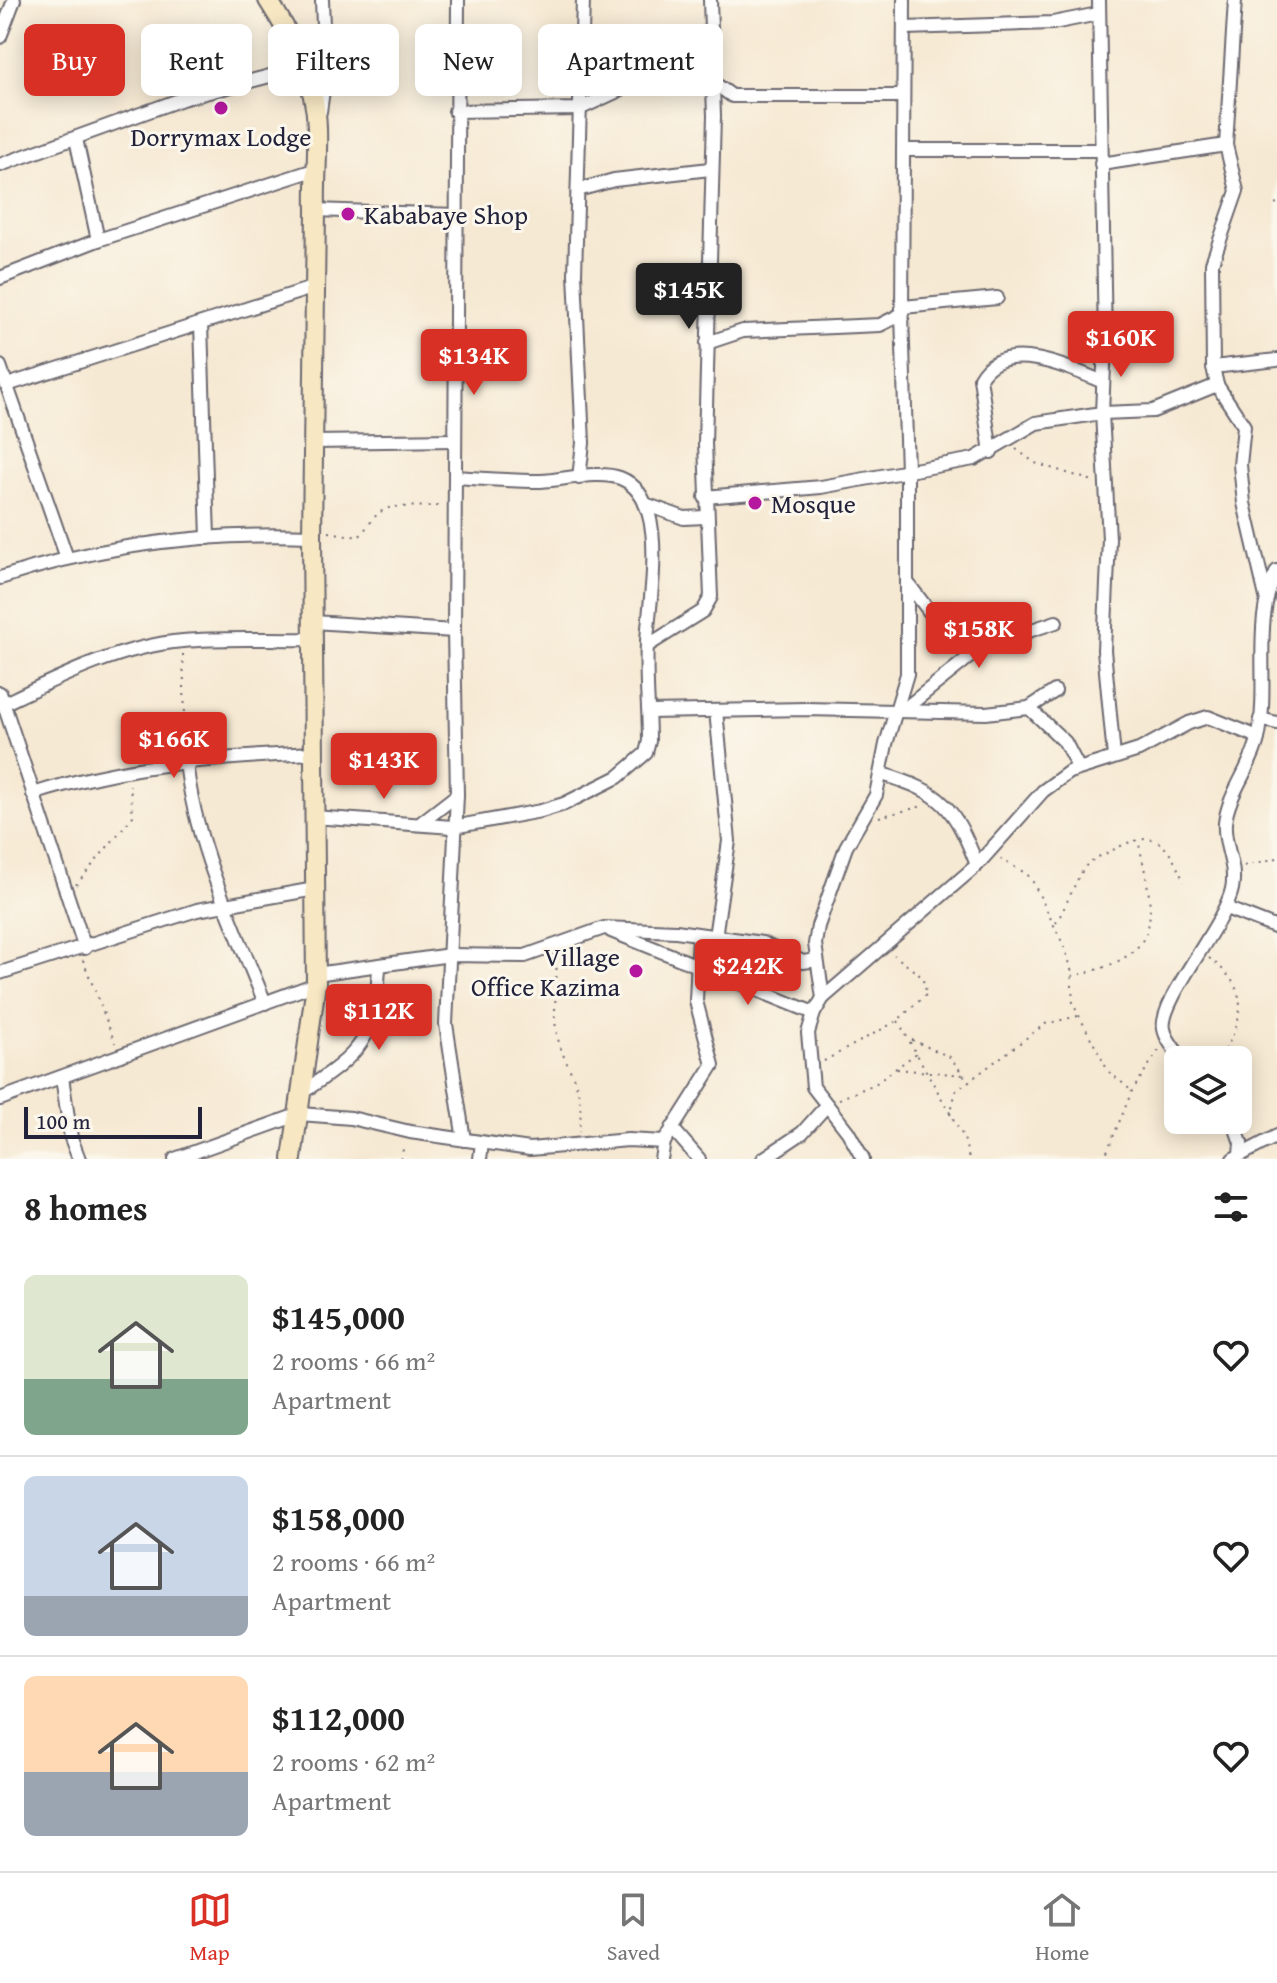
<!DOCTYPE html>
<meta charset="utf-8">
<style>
:root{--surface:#fff;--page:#f2f2f2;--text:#222;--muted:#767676;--line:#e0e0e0;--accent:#d93025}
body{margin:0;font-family:"Gentium Book Plus",serif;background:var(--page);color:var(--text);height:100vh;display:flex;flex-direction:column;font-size:30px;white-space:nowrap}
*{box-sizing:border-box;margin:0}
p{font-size:26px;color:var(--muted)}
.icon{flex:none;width:44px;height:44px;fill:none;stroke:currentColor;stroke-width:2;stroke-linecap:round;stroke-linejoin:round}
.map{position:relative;height:1159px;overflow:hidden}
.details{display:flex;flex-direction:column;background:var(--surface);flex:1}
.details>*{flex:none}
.top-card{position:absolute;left:24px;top:24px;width:800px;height:72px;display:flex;gap:16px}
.controls{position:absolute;left:1164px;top:1046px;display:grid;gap:16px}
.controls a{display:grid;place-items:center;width:88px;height:88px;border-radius:12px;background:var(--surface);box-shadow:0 4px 20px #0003;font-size:40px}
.scale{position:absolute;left:24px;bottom:20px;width:178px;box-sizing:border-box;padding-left:8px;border:4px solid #22223b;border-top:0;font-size:22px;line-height:28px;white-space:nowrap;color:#22223b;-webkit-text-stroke:6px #fbf7ec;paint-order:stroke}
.price{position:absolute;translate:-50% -68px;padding:0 18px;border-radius:8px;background:var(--accent);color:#fff;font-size:26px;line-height:52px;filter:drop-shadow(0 2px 4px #0008)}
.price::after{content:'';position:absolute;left:50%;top:48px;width:24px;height:18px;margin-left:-12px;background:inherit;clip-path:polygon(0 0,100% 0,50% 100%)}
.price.current{background:#222;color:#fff}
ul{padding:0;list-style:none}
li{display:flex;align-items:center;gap:24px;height:200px;padding:0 24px}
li+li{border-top:2px solid var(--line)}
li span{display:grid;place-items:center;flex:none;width:224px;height:160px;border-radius:12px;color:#555}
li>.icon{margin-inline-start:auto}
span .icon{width:96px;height:96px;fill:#fffc;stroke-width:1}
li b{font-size:34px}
h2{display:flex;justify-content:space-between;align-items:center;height:96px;padding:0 24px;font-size:34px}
.pill{padding:0 28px;border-radius:12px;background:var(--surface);box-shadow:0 4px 20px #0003;font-size:28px;line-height:72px}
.pill.current{background:var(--accent);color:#fff}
.dock{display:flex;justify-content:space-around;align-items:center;height:112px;border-top:2px solid var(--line);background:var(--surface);font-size:22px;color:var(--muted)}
.dock a{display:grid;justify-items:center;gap:4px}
.dock .current{color:var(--accent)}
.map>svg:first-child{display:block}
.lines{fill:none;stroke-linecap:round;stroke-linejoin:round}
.street-casing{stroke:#6c6870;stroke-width:16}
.secondary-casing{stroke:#6c6870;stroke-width:22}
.path{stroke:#6c6870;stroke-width:2;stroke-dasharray:2 6;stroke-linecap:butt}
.street{stroke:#fff;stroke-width:12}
.secondary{stroke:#f7e8c3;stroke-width:18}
.poi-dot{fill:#b5179e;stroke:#fbf7ec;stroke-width:3}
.labels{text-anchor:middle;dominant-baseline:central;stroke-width:6;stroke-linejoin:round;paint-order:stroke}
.poi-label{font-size:26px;fill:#22223b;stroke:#fbf7ec;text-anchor:start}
</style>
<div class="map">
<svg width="1277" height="1159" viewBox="0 0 1277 1159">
<rect width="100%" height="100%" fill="#fbf7ec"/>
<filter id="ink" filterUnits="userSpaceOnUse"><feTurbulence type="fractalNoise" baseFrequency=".0125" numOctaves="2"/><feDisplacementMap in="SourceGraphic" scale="16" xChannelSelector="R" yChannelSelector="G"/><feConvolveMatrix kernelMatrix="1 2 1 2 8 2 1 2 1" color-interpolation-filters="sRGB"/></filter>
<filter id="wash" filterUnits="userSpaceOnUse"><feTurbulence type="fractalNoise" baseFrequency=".006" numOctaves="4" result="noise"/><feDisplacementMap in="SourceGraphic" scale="32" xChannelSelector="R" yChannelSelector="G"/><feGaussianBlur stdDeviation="1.8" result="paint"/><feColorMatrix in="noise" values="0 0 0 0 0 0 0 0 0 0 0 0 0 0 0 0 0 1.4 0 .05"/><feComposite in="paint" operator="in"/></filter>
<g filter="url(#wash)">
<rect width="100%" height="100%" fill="#f6e9d3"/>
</g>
<g filter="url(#ink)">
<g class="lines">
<defs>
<g id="street">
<polyline points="458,0 454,631 457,795 446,1024 464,1140"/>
<polyline points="1099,0 1105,343 1102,413 1109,539 1104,650 1114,757"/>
<polyline points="1235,0 1226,145 1237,191 1212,263 1213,367 1217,385 1244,426 1240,465 1244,503 1266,597"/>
<polyline points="905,28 1053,23 1098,14"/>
<polyline points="0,37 14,0"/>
<polyline points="714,83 732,96 903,96"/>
<polyline points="455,111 579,109 691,57 711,53"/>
<polyline points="320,112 325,76 322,0"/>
<polyline points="76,139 98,240"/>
<polyline points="903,150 1100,150"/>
<polyline points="1101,164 1226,145"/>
<polyline points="0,165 182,99 304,67"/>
<polyline points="578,190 614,180 710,169"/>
<polyline points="316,210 455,215"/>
<polyline points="0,278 98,240 314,170"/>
<polyline points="903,307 997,298"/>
<polyline points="201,324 208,538"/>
<polyline points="707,343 743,331 880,325 902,314"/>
<polyline points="0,366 67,558"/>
<polyline points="1213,367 1277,360"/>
<polyline points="7,385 315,287"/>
<polyline points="314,442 455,440"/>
<path d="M991,452L980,378C1003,337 1071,368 1103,382"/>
<polyline points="579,478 583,443 575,274 583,0"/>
<polyline points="705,497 821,487 974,459 1036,423 1102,413 1153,411 1217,385"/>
<polyline points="645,504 684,518 705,517"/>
<path d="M0,578C101,545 206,532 312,536"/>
<polyline points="907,582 947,635 983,646"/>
<polyline points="313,622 454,631"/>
<polyline points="647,646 703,611 711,597 705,443 714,116 710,0"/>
<polyline points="0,693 85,948"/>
<path d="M3,704C59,677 121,646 183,641C226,637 270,640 313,639"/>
<polyline points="1029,708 1065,742 1078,767"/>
<polyline points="902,711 983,646 1056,622"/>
<polyline points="649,712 806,709 986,713 1029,708 1055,691"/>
<polyline points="1260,719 1277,723"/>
<path d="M186,761C195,846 234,925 265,1003"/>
<path d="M882,774C942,792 954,806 977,865"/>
<path d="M33,794C126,764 214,758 312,753"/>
<path d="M313,817L453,827L541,811L564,804L618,777L646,753L649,741C649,709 645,676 647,643C648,602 672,498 620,478C598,470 565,480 541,481C513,481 484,479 456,477"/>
<polyline points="422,822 457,795"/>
<polyline points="1226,908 1277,928"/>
<polyline points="611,931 814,1013"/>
<polyline points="715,937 729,841 716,711"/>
<polyline points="0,973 197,910 315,889"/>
<polyline points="316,974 450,955 525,956 604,928 676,931 762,943 803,962 817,960"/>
<polyline points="823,998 815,944 818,926 846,847 876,795 886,744 907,674 907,471 902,314 904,0"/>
<path d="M1183,1060C1176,1051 1166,1040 1164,1029C1158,1002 1224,926 1232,889C1237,864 1223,846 1225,823C1228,794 1251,768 1258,739C1270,685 1251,620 1277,571"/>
<polyline points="62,1077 71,1138 79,1159"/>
<path d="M303,1092C361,1052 375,1041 379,968"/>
<polyline points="0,1099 316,984"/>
<polyline points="1233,1120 1241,1143 1240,1154"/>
<polyline points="672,1128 699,1159"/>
<polyline points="175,1159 300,1114 351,1118 410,1132 530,1149 628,1140 664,1142"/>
<polyline points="480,1159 482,1143"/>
<polyline points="661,1159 664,1142 713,1065 696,1001 699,935"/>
<polyline points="763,1159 802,1133 827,1105"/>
<polyline points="863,1159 848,1132 813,1087 808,1033 814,1013 823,998 977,865 1043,791 1069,772 1139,750 1189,723 1208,717 1258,737"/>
<polyline points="1233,1159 1277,1136"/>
</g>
<path id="secondary" d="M268,0C293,39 316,81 317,128C318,156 315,182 316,210L312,536L316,984L292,1159"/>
</defs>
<use href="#street" class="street-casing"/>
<use href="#secondary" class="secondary-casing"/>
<g class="path">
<polyline points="1275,203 1277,204"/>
<polyline points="1016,449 1035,463 1093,481"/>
<polyline points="329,532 359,537 378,513 391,507 441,506"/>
<polyline points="183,654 186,748"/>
<polyline points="879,817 923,806"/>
<polyline points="1000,859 1027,874 1033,882 1063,944 1071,967 1073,1004 1108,1071 1132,1091"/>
<polyline points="1244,866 1277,858"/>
<polyline points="76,885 133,816 130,785"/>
<path d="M1056,923C1067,905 1074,883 1085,867C1091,859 1103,855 1111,851C1155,827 1166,840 1184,882"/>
<path d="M1209,958C1253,990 1244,1020 1219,1060"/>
<polyline points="83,960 115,1043"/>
<path d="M556,960C558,982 553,1007 556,1029C563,1072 587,1079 579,1132"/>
<path d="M1072,976C1166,956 1156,920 1138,840"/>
<polyline points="898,1021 964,1138 969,1159"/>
<polyline points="912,1040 950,1057 969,1082"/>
<polyline points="824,1061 897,1021 927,994 922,977 894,955"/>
<polyline points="897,1069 963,1075"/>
<polyline points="839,1099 875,1084 918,1052"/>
<polyline points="950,1115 956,1091 1045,1024 1078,1016"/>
<polyline points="400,1159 405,1144"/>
<polyline points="1104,1159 1132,1091 1159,1050"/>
</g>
<use href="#street" class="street"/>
<use href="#secondary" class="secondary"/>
</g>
</g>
<g class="poi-dot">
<circle cx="221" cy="108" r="8"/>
<circle cx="348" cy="214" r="8"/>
<circle cx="755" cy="503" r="8"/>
<circle cx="636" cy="971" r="8"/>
</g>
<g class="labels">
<g class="poi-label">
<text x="221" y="136" text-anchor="middle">Dorrymax Lodge</text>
<text x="364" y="214">Kababaye Shop</text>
<text x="771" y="503">Mosque</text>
<text x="620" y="956" text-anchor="end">Village<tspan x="620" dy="30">Office Kazima</tspan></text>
</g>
</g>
</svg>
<div class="controls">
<a><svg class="icon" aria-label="layers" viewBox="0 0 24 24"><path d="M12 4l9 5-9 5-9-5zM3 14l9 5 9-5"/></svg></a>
</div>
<div class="scale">100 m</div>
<b class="price current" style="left:689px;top:331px">$145K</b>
<b class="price" style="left:1121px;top:379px">$160K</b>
<b class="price" style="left:474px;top:397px">$134K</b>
<b class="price" style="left:979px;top:670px">$158K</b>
<b class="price" style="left:174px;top:780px">$166K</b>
<b class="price" style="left:384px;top:801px">$143K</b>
<b class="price" style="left:748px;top:1007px">$242K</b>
<b class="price" style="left:379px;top:1052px">$112K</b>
<div class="top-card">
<a class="pill current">Buy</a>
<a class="pill">Rent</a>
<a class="pill">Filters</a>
<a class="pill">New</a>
<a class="pill">Apartment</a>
</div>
</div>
<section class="details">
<h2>8 homes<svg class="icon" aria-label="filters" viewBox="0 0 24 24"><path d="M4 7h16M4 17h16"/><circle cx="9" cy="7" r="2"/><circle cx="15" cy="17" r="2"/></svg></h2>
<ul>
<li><span style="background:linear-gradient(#dfe7d0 65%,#7fa58c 0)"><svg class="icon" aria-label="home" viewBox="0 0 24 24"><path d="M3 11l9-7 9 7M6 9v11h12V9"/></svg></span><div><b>$145,000</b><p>2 rooms · 66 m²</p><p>Apartment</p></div><svg class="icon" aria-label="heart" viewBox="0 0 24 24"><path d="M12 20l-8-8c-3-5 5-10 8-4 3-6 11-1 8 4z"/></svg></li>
<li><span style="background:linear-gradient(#c9d6e8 75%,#9aa5b1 0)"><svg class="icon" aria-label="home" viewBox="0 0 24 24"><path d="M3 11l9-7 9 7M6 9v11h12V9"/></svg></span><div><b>$158,000</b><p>2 rooms · 66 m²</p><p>Apartment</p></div><svg class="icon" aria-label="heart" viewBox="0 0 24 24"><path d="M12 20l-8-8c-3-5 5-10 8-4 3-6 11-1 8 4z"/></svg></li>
<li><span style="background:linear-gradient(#ffd9b3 60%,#9aa5b1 0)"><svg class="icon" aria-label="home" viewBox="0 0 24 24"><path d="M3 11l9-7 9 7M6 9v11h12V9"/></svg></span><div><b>$112,000</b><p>2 rooms · 62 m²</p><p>Apartment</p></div><svg class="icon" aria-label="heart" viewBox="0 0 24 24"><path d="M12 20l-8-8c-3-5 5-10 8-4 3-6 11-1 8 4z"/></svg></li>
</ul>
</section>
<nav class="dock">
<a class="current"><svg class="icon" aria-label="map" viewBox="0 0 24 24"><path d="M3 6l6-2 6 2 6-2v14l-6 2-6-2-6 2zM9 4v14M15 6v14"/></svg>Map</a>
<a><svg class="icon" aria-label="saved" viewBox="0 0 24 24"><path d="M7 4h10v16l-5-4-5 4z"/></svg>Saved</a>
<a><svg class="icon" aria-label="home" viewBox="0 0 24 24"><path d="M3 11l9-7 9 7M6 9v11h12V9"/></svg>Home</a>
</nav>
